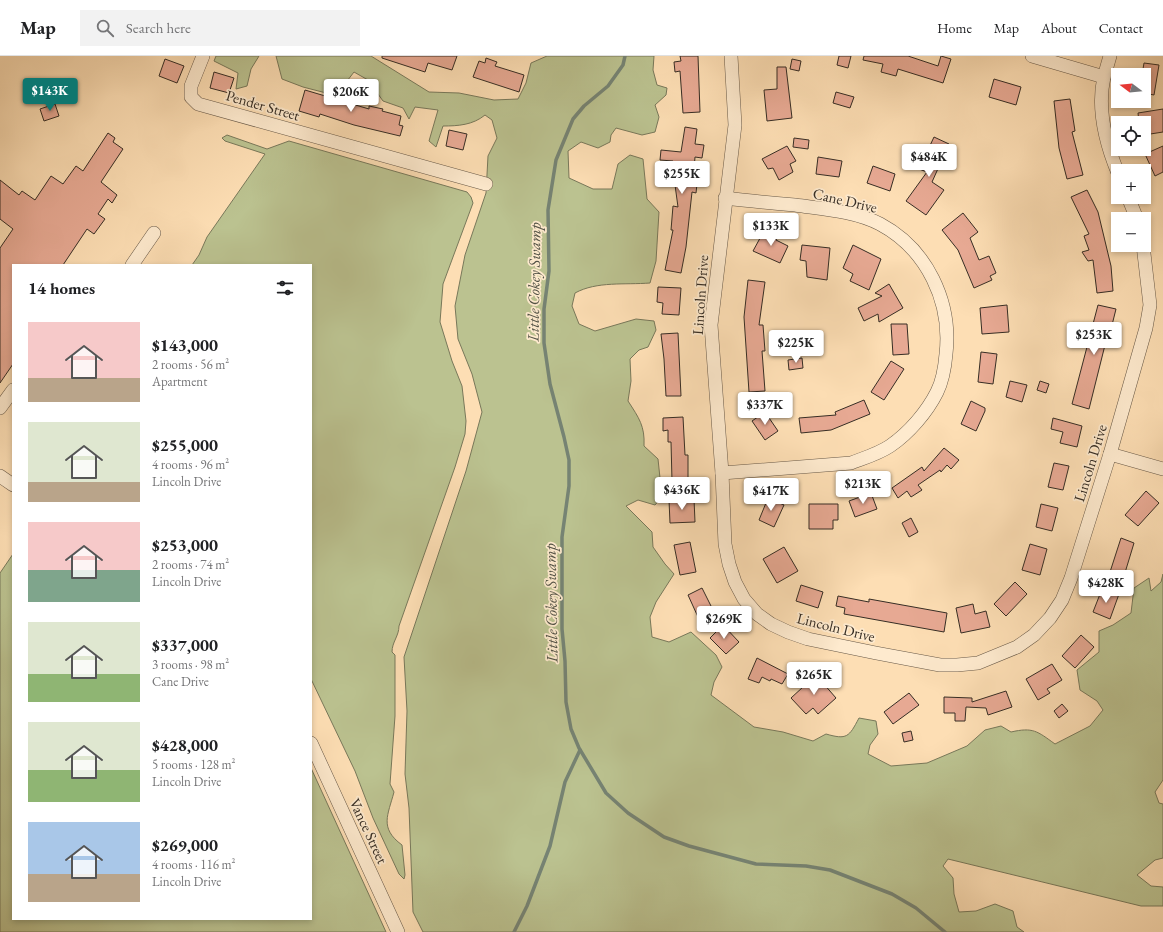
<!DOCTYPE html>
<meta charset="utf-8">
<style>
:root{--surface:#fff;--page:#f2f2f2;--text:#202124;--muted:#757577;--line:#e0e0e0;--accent:#0f766e}
body{margin:0;font-family:"EB Garamond",serif;background:var(--page);color:var(--text);height:100vh;display:flex;flex-direction:column;font-size:15px;white-space:nowrap}
*{box-sizing:border-box;margin:0}
p{font-size:13px;color:var(--muted)}
.icon{flex:none;width:22px;height:22px;fill:none;stroke:currentColor;stroke-width:2;stroke-linecap:round;stroke-linejoin:round}
.map{position:relative;flex:1;overflow:hidden}
.details{position:absolute;left:12px;top:208px;width:300px;height:656px;display:flex;flex-direction:column;background:var(--surface);border-radius:0px;box-shadow:0 2px 6px #0003}
.details>*{flex:none}
.needle{width:26px;rotate:286deg}
.controls{position:absolute;left:1111px;top:12px;display:grid;gap:8px}
.controls a{display:grid;place-items:center;width:40px;height:40px;border-radius:0px;background:var(--surface);box-shadow:0 2px 6px #0003;font-size:20px}
.price{position:absolute;translate:-50% -34px;padding:0 9px;border-radius:4px;background:#fff;color:#222;font-size:13px;line-height:26px;filter:drop-shadow(0 1px 2px #0008)}
.price::after{content:'';position:absolute;left:50%;top:24px;width:12px;height:9px;margin-left:-6px;background:inherit;clip-path:polygon(0 0,100% 0,50% 100%)}
.price.selected{background:var(--accent);color:#fff}
ul{padding:0;list-style:none}
li{display:flex;align-items:center;gap:12px;height:100px;padding:0 16px}
li span{display:grid;place-items:center;flex:none;width:112px;height:80px;border-radius:0px;color:#555}
li>.icon{margin-inline-start:auto}
span .icon{width:48px;height:48px;fill:#fffc;stroke-width:1}
li b{font-size:17px}
h2{display:flex;justify-content:space-between;align-items:center;height:48px;padding:0 16px;font-size:17px}
header{display:flex;align-items:center;gap:24px;box-sizing:border-box;height:56px;padding:0 20px;background:var(--surface);border-bottom:1px solid var(--line)}
header strong{font-size:19px}
nav{display:flex;gap:22px;margin-inline-start:auto;font-size:14px}
.search{width:280px;height:36px;background:var(--page);display:flex;align-items:center;gap:10px;box-sizing:border-box;padding:0 14px;border-radius:0px;color:var(--muted);font-size:15px}
.map>svg:first-child{display:block}
.green{fill:#bbc290;stroke:#78785a}
.lines{fill:none;stroke-linecap:round;stroke-linejoin:round}
.stream{stroke:#768373;stroke-width:3.5}
.building{fill:#e7a993;stroke:#362d24}
.minor-casing{stroke:#685948;stroke-width:14}
.minor{stroke:#feeace;stroke-width:13}
.labels{text-anchor:middle;dominant-baseline:central;stroke-width:3.5;stroke-linejoin:round;paint-order:stroke}
.street-label{font-size:15px;fill:#362d24;stroke:#feeace}
.water-label{font-size:16px;font-style:italic;fill:#515145;stroke:#feeace}
</style>
<header>
<strong>Map</strong>
<div class="search"><svg class="icon" aria-label="search" viewBox="0 0 24 24"><circle cx="10" cy="10" r="6"/><path d="M15 15l6 6"/></svg>Search here</div>
<nav><a>Home</a><a>Map</a><a>About</a><a>Contact</a></nav>
</header>
<div class="map">
<svg width="1163" height="876" viewBox="0 0 1163 876">
<rect width="100%" height="100%" fill="#fddeb4"/>
<filter id="stains"><feTurbulence type="fractalNoise" baseFrequency=".005" numOctaves="4"/><feColorMatrix values="0 0 0 0 .2 0 0 0 0 .09 0 0 0 0 .02 0 0 0 .5 -.17"/></filter>
<radialGradient id="worn" r=".72"><stop offset=".6" stop-color="#630" stop-opacity="0"/><stop offset="1" stop-color="#630" stop-opacity=".3"/></radialGradient>
<g class="green">
<polygon points="216,0 259,0 251,13 247,30 236,33 238,17 214,5"/>
<path d="M276,0H371L429,36L459,37L494,44L518,43L526,27L531,7L547,0H654L653,14L657,29L667,32L666,39L655,49L659,61L655,76L642,79L616,72L611,79L610,86L598,92L581,86L568,95L569,122L593,133H612L618,108L630,99L643,103L647,143L659,156L656,205L650,227C625,229 597,225 575,237L572,250L579,268L595,275L636,263L654,265L656,274L648,291L639,294L630,303L631,325L628,345C639,362 645,370 644,390L658,403L662,441L655,449L638,444L626,450L652,476L653,491L665,508L674,518L656,546L650,561L652,581L669,586L691,576L716,599L722,611L714,626L711,639L754,671L783,676L813,685L826,678C847,684 849,681 859,662L876,665L878,678L870,689L868,698L891,710L927,707L967,690L985,674L1001,670L1011,676C1033,671 1037,675 1055,688L1090,670L1103,654L1097,645L1080,634L1077,614L1099,596V575L1113,569L1131,557L1134,532L1149,522L1151,535L1161,526L1163,518V724L1155,736L1159,747L1163,748V802L1155,804L1137,819L1151,830L1163,831V850H1141L948,803L943,810L953,822L954,838L959,856L976,855L995,848L1013,855L1017,871L1024,876H423L413,856L409,752L405,718L407,655L404,601L466,415L482,356L472,318L458,283L455,250L465,199L486,137L488,100L497,82L492,64L485,59C473,69 458,70 443,70L436,91L429,85L438,54L415,51L409,63L403,52L383,45L368,24L354,16L344,29L330,38L303,31L282,23Z"/>
<path d="M227,79L267,93L289,85L467,136L471,141L473,147L443,228L440,266L452,305L462,330L466,365L465,378L455,411L399,570C399,580 392,586 392,596L395,599V660L390,728L394,736C388,759 379,772 402,789L405,819L404,823L399,818L373,762L355,715L311,623V209H192L199,199L207,181L265,98L225,85L222,82Z"/>
<polygon points="13,498 13,863 311,863 311,712 386,876 0,876 0,517"/>
</g>
<g class="lines">
<g class="stream">
<polyline points="625,0 623,9 608,30 584,50 573,63 556,104 548,154 549,215 544,253 544,287 550,328 564,381 569,404 569,430 562,481 562,573 565,605 566,646 571,673 579,692 606,737 628,757 664,781 689,790 756,808 806,810 830,814 892,838 916,852 945,876"/>
<polyline points="514,876 527,850 550,790 565,726 580,694"/>
</g>
</g>
<g class="building">
<polygon points="382,0 457,0 452,14 428,7 425,16 382,2"/>
<polygon points="680,0 698,0 700,56 683,57 680,15 675,16 674,6 681,5"/>
<polygon points="839,0 851,0 848,12 837,9"/>
<polygon points="864,0 908,0 938,10 941,0 951,3 943,27 898,13 896,20 881,16 883,8 863,4"/>
<polygon points="486,2 497,6 495,10 524,19 519,36 473,21 479,5 485,7"/>
<polygon points="165,3 184,10 177,27 159,20"/>
<polygon points="792,3 801,5 799,15 790,13"/>
<polygon points="1144,7 1159,9 1154,39 1144,37 1144,19 1142,19"/>
<polygon points="777,11 786,11 792,62 767,65 764,34 777,33"/>
<polygon points="214,16 234,22 229,37 210,32"/>
<polygon points="994,23 1021,31 1016,49 989,41"/>
<polygon points="305,34 369,53 369,50 383,53 382,55 401,60 399,69 403,70 400,80 354,69 320,58 319,61 299,55"/>
<polygon points="836,36 854,41 850,52 833,47"/>
<polygon points="1070,43 1075,75 1072,76 1083,119 1067,123 1059,92 1054,45"/>
<polygon points="55,48 59,60 44,65 40,53"/>
<polygon points="1163,53 1163,76 1144,79 1144,67 1139,67 1138,57"/>
<polygon points="685,71 697,73 695,88 704,89 702,102 695,101 693,127 697,128 696,137 692,136 686,191 681,217 665,214 673,174 671,174 673,150 678,151 675,129 671,129 673,105 660,104 661,94 681,96"/>
<polygon points="449,74 467,78 463,94 446,90"/>
<polygon points="108,77 115,82 113,86 123,93 101,126 117,139 112,147 108,143 98,158 105,163 94,178 87,173 63,209 13,209 13,308 0,327 0,192 13,173 0,163 0,124 19,139 22,135 35,144 51,120 63,128 76,110 83,115"/>
<polygon points="934,81 949,88 932,126 944,134 926,159 906,145 927,116 919,113"/>
<polygon points="794,82 809,84 808,93 793,91"/>
<polygon points="787,90 796,105 790,108 793,116 779,124 773,112 768,113 762,103"/>
<polygon points="1163,90 1163,116 1155,120 1145,98"/>
<polygon points="818,101 842,105 839,121 816,118"/>
<polygon points="873,110 895,118 890,135 867,127"/>
<polygon points="1087,134 1098,156 1111,210 1113,235 1097,237 1093,204 1088,205 1082,196 1089,194 1084,180 1089,178 1071,141"/>
<polygon points="963,157 978,176 970,182 979,204 989,200 996,217 990,220 992,224 974,232 958,194 942,174"/>
<polygon points="765,173 778,180 776,184 788,190 780,207 753,195"/>
<polygon points="802,189 830,192 827,224 807,221 806,205 800,204"/>
<polygon points="853,189 881,203 869,234 850,225 853,218 843,212"/>
<polygon points="748,224 765,226 759,269 763,269 765,295 762,295 765,335 749,336 744,261"/>
<polygon points="889,228 903,252 879,266 878,258 864,265 858,252 882,240 875,237"/>
<polygon points="658,231 681,232 679,259 662,258 663,247 657,246"/>
<polygon points="1007,249 1009,276 982,278 980,252"/>
<polygon points="1098,249 1116,253 1110,277 1108,277 1089,353 1072,348"/>
<polygon points="891,268 907,268 909,298 893,299"/>
<polygon points="678,277 681,340 666,340 664,303 661,278"/>
<polygon points="981,296 997,298 993,328 978,326"/>
<polygon points="802,302 803,312 789,314 788,304"/>
<polygon points="891,305 904,313 884,344 871,336"/>
<polygon points="1010,325 1027,329 1022,346 1006,341"/>
<polygon points="1040,325 1049,328 1046,337 1037,334"/>
<polygon points="864,344 870,358 831,374 801,377 799,362 836,359 835,356"/>
<polygon points="971,345 985,352 985,355 976,375 961,368"/>
<polygon points="765,356 778,375 765,384 752,365"/>
<polygon points="683,361 685,399 688,399 688,425 672,425 671,386 668,386 668,374 663,375 663,362"/>
<polygon points="1053,362 1082,370 1077,391 1060,387 1063,376 1051,373"/>
<polygon points="944,392 959,404 951,413 947,409 941,416 940,414 918,429 922,434 911,441 907,435 898,442 892,432 922,411 924,415"/>
<polygon points="1054,407 1069,410 1063,434 1048,431"/>
<polygon points="1146,435 1159,447 1138,470 1125,459"/>
<polygon points="871,437 877,453 855,461 849,445"/>
<polygon points="768,442 784,449 774,471 759,464"/>
<polygon points="694,443 695,466 670,467 669,444"/>
<polygon points="809,448 838,448 838,464 833,464 833,473 809,473"/>
<polygon points="1041,448 1058,452 1052,475 1036,471"/>
<polygon points="911,462 918,476 909,481 902,467"/>
<polygon points="1121,482 1134,487 1124,520 1110,516"/>
<polygon points="690,486 696,516 680,519 674,489"/>
<polygon points="1030,488 1047,493 1040,519 1022,514"/>
<polygon points="784,491 798,515 777,527 763,503"/>
<polygon points="1015,526 1027,538 1006,560 994,548"/>
<polygon points="801,529 823,536 818,552 796,545"/>
<polygon points="702,532 713,554 698,561 688,539"/>
<polygon points="1102,533 1119,538 1110,563 1093,556"/>
<polygon points="838,540 869,546 869,543 947,557 944,576 844,558 845,552 836,550"/>
<polygon points="973,548 975,558 986,555 990,571 961,577 956,552"/>
<polygon points="723,569 739,586 726,598 710,582"/>
<polygon points="1081,579 1094,591 1075,612 1062,600"/>
<polygon points="757,602 788,618 782,628 771,623 770,625 762,621 759,627 748,623"/>
<polygon points="1052,608 1062,624 1047,633 1050,637 1038,644 1026,623"/>
<polygon points="816,619 836,642 818,658 813,652 806,658 791,642"/>
<polygon points="1006,635 1012,651 988,659 986,652 966,651 965,665 955,665 955,657 944,657 944,641 972,642 972,646"/>
<polygon points="909,637 919,649 893,668 884,656"/>
<polygon points="1062,648 1068,655 1059,662 1054,655"/>
<polygon points="911,675 913,684 904,686 902,677"/>
</g>
<g class="lines">
<defs>
<g id="minor">
<polyline points="203,0 191,30 191,41 198,48 486,128"/>
<polyline points="731,0 735,69 711,269 722,417 725,488 729,508 735,526 744,543 757,558 771,568 788,576 808,583 876,597 940,609 957,609 978,607 1017,591 1034,579 1050,562 1062,544 1071,522 1110,398 1146,272 1150,249 1143,189"/>
<polyline points="1032,0 1104,21"/>
<path d="M1110,0C1108,7 1106,14 1104,21C1097,52 1106,88 1118,117"/>
<polyline points="1128,141 1137,163"/>
<polyline points="132,209 154,177"/>
<polyline points="0,352 13,334"/>
<polyline points="1110,398 1163,413"/>
<path d="M722,417L851,407C864,402 878,398 890,390C909,377 927,356 937,336C943,324 945,310 946,298C952,246 927,193 880,168C855,155 823,153 795,149C772,147 749,145 725,142"/>
<polyline points="0,420 13,429"/>
<polyline points="311,687 398,876"/>
</g>
</defs>
<use href="#minor" class="minor-casing"/>
<use href="#minor" class="minor"/>
</g>
<g class="labels">
<g class="street-label">
<text transform="translate(263 49) rotate(16)">Pender Street</text>
<text transform="translate(845 144) rotate(13)">Cane Drive</text>
<text transform="translate(700 239) rotate(-86)">Lincoln Drive</text>
<text transform="translate(1090 407) rotate(-73)">Lincoln Drive</text>
<text transform="translate(836 571) rotate(14)">Lincoln Drive</text>
<text transform="translate(369 775) rotate(65)">Vance Street</text>
</g>
<g class="water-label">
<text transform="translate(534 226) rotate(-89)">Little Cokey Swamp</text>
<text transform="translate(551 547) rotate(-91)">Little Cokey Swamp</text>
</g>
</g>
<rect width="100%" height="100%" filter="url(#stains)"/>
<rect width="100%" height="100%" fill="url(#worn)"/>
</svg>
<div class="controls">
<a><svg class="needle" viewBox="-14 -14 28 28"><path d="M0-13l5 13h-10z" fill="#e53935"/><path d="M0 13l5-13h-10z" fill="#757577"/></svg></a>
<a><svg class="icon" aria-label="locate" viewBox="0 0 24 24"><circle cx="12" cy="12" r="6"/><path d="M12 2v4M12 18v4M2 12h4M18 12h4"/></svg></a>
<a>+</a>
<a>−</a>
</div>
<b class="price selected" style="left:50px;top:56px">$143K</b>
<b class="price" style="left:351px;top:57px">$206K</b>
<b class="price" style="left:929px;top:122px">$484K</b>
<b class="price" style="left:682px;top:139px">$255K</b>
<b class="price" style="left:771px;top:191px">$133K</b>
<b class="price" style="left:1094px;top:300px">$253K</b>
<b class="price" style="left:796px;top:308px">$225K</b>
<b class="price" style="left:765px;top:370px">$337K</b>
<b class="price" style="left:863px;top:449px">$213K</b>
<b class="price" style="left:682px;top:455px">$436K</b>
<b class="price" style="left:771px;top:456px">$417K</b>
<b class="price" style="left:1106px;top:548px">$428K</b>
<b class="price" style="left:724px;top:584px">$269K</b>
<b class="price" style="left:814px;top:640px">$265K</b>
<section class="details">
<h2>14 homes<svg class="icon" aria-label="filters" viewBox="0 0 24 24"><path d="M4 7h16M4 17h16"/><circle cx="9" cy="7" r="2"/><circle cx="15" cy="17" r="2"/></svg></h2>
<ul>
<li><span style="background:linear-gradient(#f6c9c9 70%,#b9a48a 0)"><svg class="icon" aria-label="home" viewBox="0 0 24 24"><path d="M3 11l9-7 9 7M6 9v11h12V9"/></svg></span><div><b>$143,000</b><p>2 rooms · 56 m²</p><p>Apartment</p></div></li>
<li><span style="background:linear-gradient(#dfe7d0 75%,#b9a48a 0)"><svg class="icon" aria-label="home" viewBox="0 0 24 24"><path d="M3 11l9-7 9 7M6 9v11h12V9"/></svg></span><div><b>$255,000</b><p>4 rooms · 96 m²</p><p>Lincoln Drive</p></div></li>
<li><span style="background:linear-gradient(#f6c9c9 60%,#7fa58c 0)"><svg class="icon" aria-label="home" viewBox="0 0 24 24"><path d="M3 11l9-7 9 7M6 9v11h12V9"/></svg></span><div><b>$253,000</b><p>2 rooms · 74 m²</p><p>Lincoln Drive</p></div></li>
<li><span style="background:linear-gradient(#dfe7d0 65%,#8fb573 0)"><svg class="icon" aria-label="home" viewBox="0 0 24 24"><path d="M3 11l9-7 9 7M6 9v11h12V9"/></svg></span><div><b>$337,000</b><p>3 rooms · 98 m²</p><p>Cane Drive</p></div></li>
<li><span style="background:linear-gradient(#dfe7d0 60%,#8fb573 0)"><svg class="icon" aria-label="home" viewBox="0 0 24 24"><path d="M3 11l9-7 9 7M6 9v11h12V9"/></svg></span><div><b>$428,000</b><p>5 rooms · 128 m²</p><p>Lincoln Drive</p></div></li>
<li><span style="background:linear-gradient(#a9c7e8 65%,#b9a48a 0)"><svg class="icon" aria-label="home" viewBox="0 0 24 24"><path d="M3 11l9-7 9 7M6 9v11h12V9"/></svg></span><div><b>$269,000</b><p>4 rooms · 116 m²</p><p>Lincoln Drive</p></div></li>
</ul>
</section>
</div>
